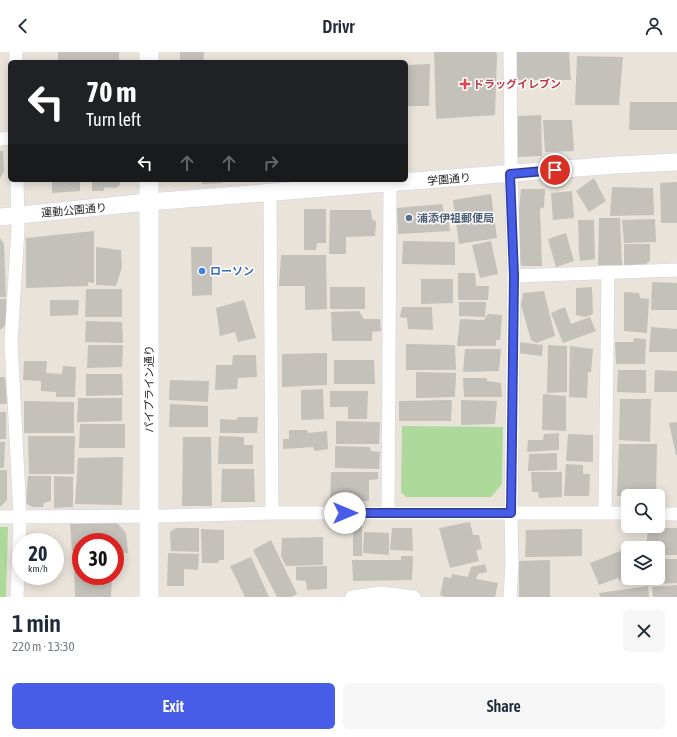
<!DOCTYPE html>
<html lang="en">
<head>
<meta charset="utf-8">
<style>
  body { margin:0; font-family:"Asap Condensed","Noto Sans JP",sans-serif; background:#f6f6f7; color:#1f2937; height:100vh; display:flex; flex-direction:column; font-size:15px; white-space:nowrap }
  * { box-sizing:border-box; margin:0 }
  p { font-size:13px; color:#747a83 }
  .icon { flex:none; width:22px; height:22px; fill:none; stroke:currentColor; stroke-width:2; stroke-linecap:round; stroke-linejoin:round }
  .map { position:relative; height:545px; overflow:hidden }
  .details { display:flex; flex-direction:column; background:#fff; flex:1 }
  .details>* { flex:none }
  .top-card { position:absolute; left:8px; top:8px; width:400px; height:122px; border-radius:6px; box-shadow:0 2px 10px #0003; background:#202124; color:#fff; overflow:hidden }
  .controls { position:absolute; left:621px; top:437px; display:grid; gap:8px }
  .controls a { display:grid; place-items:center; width:44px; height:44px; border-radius:6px; background:#fff; box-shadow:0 2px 10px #0003; font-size:20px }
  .speed { position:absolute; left:12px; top:481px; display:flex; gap:8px; font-size:20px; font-weight:700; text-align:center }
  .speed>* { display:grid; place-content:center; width:52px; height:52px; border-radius:50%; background:#fff; box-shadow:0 2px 10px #0003; line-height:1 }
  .speed small { font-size:10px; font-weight:400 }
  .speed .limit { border:6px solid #d22; background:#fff; color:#111 }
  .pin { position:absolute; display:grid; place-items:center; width:34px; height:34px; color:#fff; margin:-17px; border:2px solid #fff; border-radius:50%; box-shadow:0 1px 4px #0007 }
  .me { position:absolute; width:44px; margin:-22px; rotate:90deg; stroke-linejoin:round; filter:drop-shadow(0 0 3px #0008) }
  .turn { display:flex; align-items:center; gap:14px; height:84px; padding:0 12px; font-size:18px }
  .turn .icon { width:52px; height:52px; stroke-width:2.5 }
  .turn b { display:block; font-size:28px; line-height:34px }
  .lanes { display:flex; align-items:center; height:38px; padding:0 12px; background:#0003; justify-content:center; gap:20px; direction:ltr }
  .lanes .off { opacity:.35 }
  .round { display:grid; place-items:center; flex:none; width:42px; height:42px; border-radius:6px; background:#f6f6f7 }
  .headline { display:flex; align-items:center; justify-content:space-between; height:68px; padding:0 12px }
  h1 { font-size:24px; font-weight:600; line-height:30px }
  .primary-button { display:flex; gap:8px; margin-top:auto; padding:8px 12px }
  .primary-button a { flex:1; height:46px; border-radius:6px; background:#485de7; color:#fff; font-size:16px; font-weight:600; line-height:46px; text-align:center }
  .primary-button a+a { background:#f6f6f7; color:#1f2937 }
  header { display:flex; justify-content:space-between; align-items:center; height:52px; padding:0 12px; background:#fff; font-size:18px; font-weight:600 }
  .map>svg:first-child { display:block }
  .green { fill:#adda9b }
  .building { fill:#c4c0ba }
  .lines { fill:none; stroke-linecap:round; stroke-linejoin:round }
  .minor-casing { stroke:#d0d2df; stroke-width:14 }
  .tertiary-casing { stroke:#d0d2df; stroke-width:18 }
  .secondary-casing { stroke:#d0d2df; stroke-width:20 }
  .minor { stroke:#fff; stroke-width:13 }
  .tertiary { stroke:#fff; stroke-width:17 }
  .secondary { stroke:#fff; stroke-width:19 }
  .route-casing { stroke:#2f3c96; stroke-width:10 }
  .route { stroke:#485de7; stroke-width:7 }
  .health-dot { fill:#e0444e; stroke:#fff; stroke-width:1.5 }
  .service-dot { fill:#5c6f8a; stroke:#fff; stroke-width:1.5 }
  .shop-dot { fill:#3f7fe0; stroke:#fff; stroke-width:1.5 }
  .labels { text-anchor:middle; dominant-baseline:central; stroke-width:3; stroke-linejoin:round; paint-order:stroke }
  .health-label { font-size:11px; font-weight:bold; fill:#be3a42; stroke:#fff; text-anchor:start }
  .street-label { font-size:11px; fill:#272727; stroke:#fff }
  .service-label { font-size:11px; font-weight:bold; fill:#4e5e75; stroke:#fff; text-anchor:start }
  .shop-label { font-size:11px; font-weight:bold; fill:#366cbe; stroke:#fff; text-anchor:start }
</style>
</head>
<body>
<header><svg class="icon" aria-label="back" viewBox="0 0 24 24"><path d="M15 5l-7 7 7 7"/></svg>Drivr<svg class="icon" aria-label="person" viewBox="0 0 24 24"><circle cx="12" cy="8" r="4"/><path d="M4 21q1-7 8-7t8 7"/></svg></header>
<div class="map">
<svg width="677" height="545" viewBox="0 0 677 545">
  <rect width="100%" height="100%" fill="#e9e3da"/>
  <path class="green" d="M402,374L503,375L502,432L491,445H406L401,440Z
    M0,475H8L6,545H0Z"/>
  <path class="building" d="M58,0H119V10H58Z
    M180,0H204L203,10H180Z
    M434,0H495L497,2L495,63L436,67Z
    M517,0H569L571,28H517Z
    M577,4L623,5L619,53H575Z
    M286,8V10H273V9Z
    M430,12L429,54H406V13Z
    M630,50H677V78H629Z
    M541,63L542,104L517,105L518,64Z
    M543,68H572L574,99L545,100Z
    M0,99H3L4,119L0,127Z
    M594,126L606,149L589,160L576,139Z
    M52,128H80V139L52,141Z
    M92,128H120V133L116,136L105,135L103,139H92Z
    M202,128H222V131L202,132Z
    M677,130V171H661L660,131Z
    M612,135L653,136L654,163L610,164Z
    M521,137H545L544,155L540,157L542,214H522L518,210L516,157H519Z
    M572,139L574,166L553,168L551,141Z
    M491,142L497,186L459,192L453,148Z
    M442,152L445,165H448L450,179L398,182L397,156Z
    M304,157H326V191H317L316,198H304Z
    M330,158H371L372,167L376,170L375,184L346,185V202H329Z
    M599,166H620L622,213H598Z
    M655,167L656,190L624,191L622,168Z
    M578,168H594L595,207L580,209L579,201Z
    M94,179V231L88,230V234L26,236V186Z
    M566,181L574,209L556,215L548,187Z
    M0,186L4,192L6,245H0Z
    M403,189L455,190V213L402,212Z
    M491,189L498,222L480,226L472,193Z
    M624,192H650V209L647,211V213H624Z
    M96,195L121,198L122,215L116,234L96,233Z
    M191,195H212V243L192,244Z
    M281,203H326L327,257L305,258V234H279Z
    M458,221H475L476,234H489L488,248H458Z
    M421,227H453V251L421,252Z
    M652,230L677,231V258H651Z
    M330,235H365V257H330Z
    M592,235L593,262L585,265L576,263V236Z
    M86,237H122V265H85Z
    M544,239L555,284L536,291L531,288L521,253L523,241Z
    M624,240L639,241L640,246L649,247L647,281L624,279Z
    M0,247H6L7,272L0,278Z
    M50,248H79L78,263L50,264Z
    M244,248L256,286L238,290L235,280L220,284L216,256Z
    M459,250H486L485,265L459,264Z
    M402,255H432L433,278L408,277L407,266L400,265Z
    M565,255L571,272L590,265L596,279L563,291L551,261Z
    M359,259L364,267H380L381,279L372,280V289H332L331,260Z
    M488,262L502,263L500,288H496V294H457L460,267L484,268Z
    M86,269L122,270L123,291L85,290Z
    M651,275L677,277V300H649Z
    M634,286L646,287L645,312H616L615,290H633Z
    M518,290L543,293L542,304L517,301Z
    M406,292L455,293L456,318H406Z
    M88,293H123L122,315L87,316Z
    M548,293L567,294V340L547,341Z
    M570,294L593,297L591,320H588L587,346L569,345Z
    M465,297H501L499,319L463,320Z
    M327,301V333L282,335V302Z
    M233,303H256L257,325L238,326L237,337L215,338L216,313H232Z
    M334,308H374L375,332H334Z
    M24,309H47L46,321L62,322L63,314L76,315L75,345H56V340L41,339V329L23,328Z
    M618,318H646V341L617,340Z
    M655,318L677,319V340H654Z
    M416,320L456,321L455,345L416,346Z
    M86,322H122L123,343L86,344Z
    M0,325H5L7,352H0Z
    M463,326H487V329L501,331L502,345H464Z
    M170,328L209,329L208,350L169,348Z
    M323,337L324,367L301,368V338Z
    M330,339H368L367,367H348V355H330Z
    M543,342L566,344V379L542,378Z
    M78,346H122V369L77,370Z
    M620,347H651L650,390L619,388Z
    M452,348L451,369H399V349Z
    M461,348L497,349L495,372L461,373Z
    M24,349L74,350V381H24Z
    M170,352L208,354V375H169Z
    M0,360H6V387H0Z
    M238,365H258L257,381H220V367L236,368Z
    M336,369L380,370L379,392H336Z
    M677,370V403H676L669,371Z
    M80,372H125V396H79Z
    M289,378H307L308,381L327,379L328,397L315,399L313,395L283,397V387H289Z
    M559,381V398L527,400L528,388H543L544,382Z
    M568,382L593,383V410L566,409Z
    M28,384H75L74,422H29Z
    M219,384L244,385V393H253V412H218Z
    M183,385H211L212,454H182Z
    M0,390H5L4,416H0Z
    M619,392H657L656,444H617Z
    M335,394L370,395L371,399L380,400L379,417L335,416Z
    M557,401V418L528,419L529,402Z
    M123,405L122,453L75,452L78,406Z
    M566,412L583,413V422H590L589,444H564Z
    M222,417H254L255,450H221Z
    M0,418H7V448L0,455Z
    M331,420H378V427L369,428V449L330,450Z
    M531,420H562V445L539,446L538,440H532Z
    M28,424H51V449L44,451L43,455H32L26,451Z
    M54,424L73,425V455L54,456Z
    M470,470L473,483H479L482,497L476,498L479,509L450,516L439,476Z
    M117,471L126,481L128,501L115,500V490H81V499H72L70,472Z
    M353,473H362V504H353Z
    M176,476H199V500L171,499L170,480Z
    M392,476H412L413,499L390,498Z
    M648,476H677V503H658V496H646Z
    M201,477L224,478V508H219L218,511H202Z
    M582,477V504L525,505L526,478Z
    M364,480L389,481V503L363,501Z
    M323,485V513L286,514L281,504L282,486Z
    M271,488L297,542L291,545H277L253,498Z
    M638,492L639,496H628V527L621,530L618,526L599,533L590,511Z
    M168,501L199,502L198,518L184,517V534H167Z
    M74,503H81V524H112L111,545H75Z
    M401,504H413L412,528L353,529L352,508H401Z
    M251,505L269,545H245L230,514Z
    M658,507H677V531L658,532Z
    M550,508V545H519V509Z
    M485,512L487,520L478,522L476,527L498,531L495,545H444L440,543L444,525L451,526L452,522L468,525L471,515Z
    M327,514V537L307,538L306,529L296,528V515Z
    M677,533V545H653L652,535Z
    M648,534L649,545H600L599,541Z"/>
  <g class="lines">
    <g class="minor-casing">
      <path id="minor" d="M16,0V10
        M0,87L10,86
        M270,141L272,461
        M514,224L677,218
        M388,461L390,131
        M605,461L608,220
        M658,462H677
        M0,465L165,464L272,461H628
        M17,545L20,464L11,290L18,177L17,128
        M352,545L381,541L414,545
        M510,545L512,513L511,461L514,224L511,122L510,0"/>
    </g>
    <g class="tertiary-casing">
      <path id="tertiary" d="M0,165L148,150L615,113L677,110"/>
    </g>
    <g class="secondary-casing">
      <path id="secondary" d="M149,10V0
        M149,128V545"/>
    </g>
    <use href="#minor" class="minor"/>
    <use href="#tertiary" class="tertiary"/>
    <use href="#secondary" class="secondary"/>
  </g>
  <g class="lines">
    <g class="route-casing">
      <path id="route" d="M345,461H511L514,224L510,122L555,118"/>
    </g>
    <use href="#route" class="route"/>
  </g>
  <path class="health-dot" d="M463 26h4v4h4v4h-4v4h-4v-4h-4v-4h4z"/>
  <circle class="service-dot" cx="409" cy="166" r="4"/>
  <circle class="shop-dot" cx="202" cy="219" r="4"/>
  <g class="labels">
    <g class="health-label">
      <text x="473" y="32">ドラッグイレブン</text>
    </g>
    <g class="street-label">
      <text transform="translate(449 127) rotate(-5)">学園通り</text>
      <text transform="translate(74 158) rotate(-5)">運動公園通り</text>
      <text transform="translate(149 337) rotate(-90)">パイプライン通り</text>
    </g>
    <g class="service-label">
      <text x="417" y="166">浦添伊祖郵便局</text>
    </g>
    <g class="shop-label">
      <text x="210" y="219">ローソン</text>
    </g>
  </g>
</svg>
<div class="controls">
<a><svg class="icon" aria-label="search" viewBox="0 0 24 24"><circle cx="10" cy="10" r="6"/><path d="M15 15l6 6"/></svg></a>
<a><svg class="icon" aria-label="layers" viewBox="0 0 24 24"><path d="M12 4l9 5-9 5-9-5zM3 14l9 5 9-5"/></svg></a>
</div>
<div class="speed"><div>20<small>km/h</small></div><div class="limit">30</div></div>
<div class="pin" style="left:555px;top:118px;background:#d93025"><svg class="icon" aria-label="arrive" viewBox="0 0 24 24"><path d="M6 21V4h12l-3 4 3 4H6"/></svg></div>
<svg class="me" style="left:345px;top:461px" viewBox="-20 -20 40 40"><circle r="19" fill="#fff"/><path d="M0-13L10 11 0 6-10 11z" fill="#485de7"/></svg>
<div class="top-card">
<div class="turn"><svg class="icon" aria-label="left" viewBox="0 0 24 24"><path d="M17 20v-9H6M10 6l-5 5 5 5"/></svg><div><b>70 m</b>Turn left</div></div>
<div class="lanes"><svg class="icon" aria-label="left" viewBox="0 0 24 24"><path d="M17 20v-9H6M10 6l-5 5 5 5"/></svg><svg class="icon off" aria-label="ahead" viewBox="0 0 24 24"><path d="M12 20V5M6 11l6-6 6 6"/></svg><svg class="icon off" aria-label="ahead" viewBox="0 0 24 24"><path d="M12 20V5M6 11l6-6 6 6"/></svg><svg class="icon off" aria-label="right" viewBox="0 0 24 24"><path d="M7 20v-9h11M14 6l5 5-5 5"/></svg></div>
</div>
</div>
<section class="details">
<div class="headline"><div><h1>1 min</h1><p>220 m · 13:30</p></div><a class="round"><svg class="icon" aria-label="close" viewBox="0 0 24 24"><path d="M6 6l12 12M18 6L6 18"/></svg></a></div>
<div class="primary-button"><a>Exit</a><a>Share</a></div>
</section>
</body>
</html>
